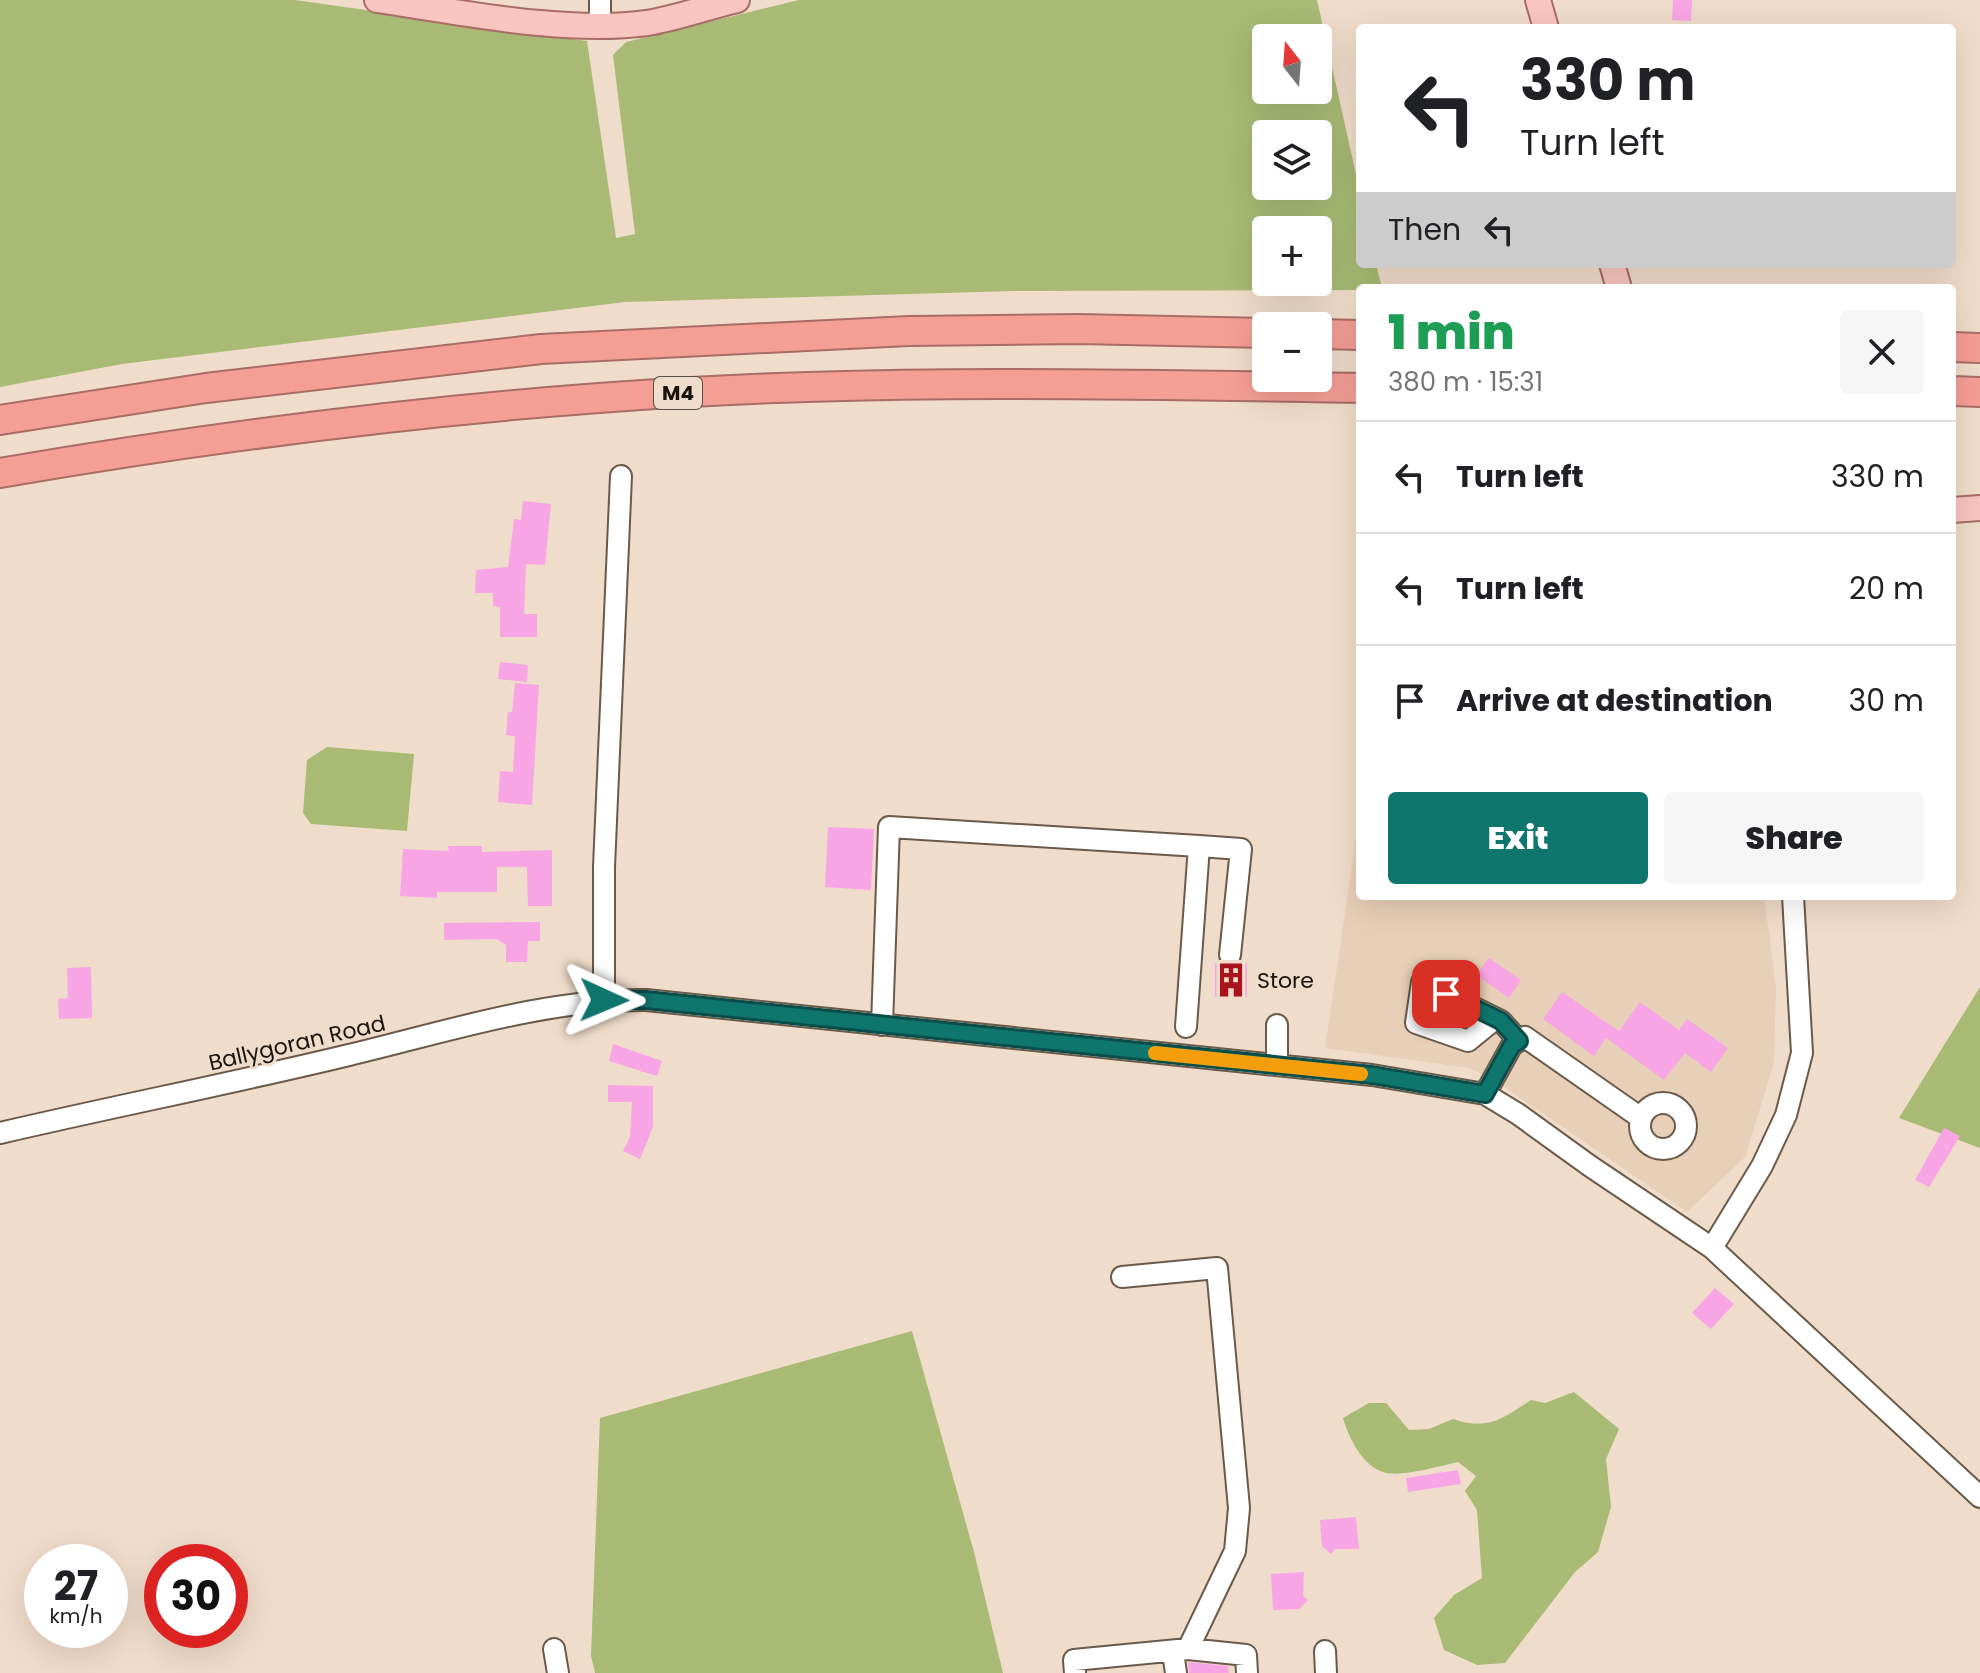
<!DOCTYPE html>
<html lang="en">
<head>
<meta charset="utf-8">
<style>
  body { margin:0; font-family:Poppins,sans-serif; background:#f6f6f6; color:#202124; height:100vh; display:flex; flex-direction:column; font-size:30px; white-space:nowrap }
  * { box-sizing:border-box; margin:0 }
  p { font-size:26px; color:#757577 }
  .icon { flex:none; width:44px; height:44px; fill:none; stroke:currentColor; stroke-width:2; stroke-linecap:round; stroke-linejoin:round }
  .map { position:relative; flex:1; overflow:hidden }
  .details { position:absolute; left:1356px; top:284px; width:600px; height:616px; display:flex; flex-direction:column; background:#fff; border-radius:8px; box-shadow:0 8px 32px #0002 }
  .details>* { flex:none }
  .banner { position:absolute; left:1356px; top:24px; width:600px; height:244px; border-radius:8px; box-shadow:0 8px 32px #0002; background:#fff; color:#202124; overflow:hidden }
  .needle { width:52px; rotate:343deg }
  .fabs { position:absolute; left:1252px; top:24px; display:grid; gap:16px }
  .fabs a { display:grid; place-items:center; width:80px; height:80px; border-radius:8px; background:#fff; box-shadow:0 8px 32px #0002; font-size:40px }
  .speed { position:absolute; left:24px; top:1544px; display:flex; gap:16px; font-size:40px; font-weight:700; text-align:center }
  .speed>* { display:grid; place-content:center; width:104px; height:104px; border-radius:50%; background:#fff; box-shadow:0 8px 32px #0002; line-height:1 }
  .speed small { font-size:20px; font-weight:400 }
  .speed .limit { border:12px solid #d22; background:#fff; color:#111 }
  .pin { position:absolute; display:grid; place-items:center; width:68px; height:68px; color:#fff; margin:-34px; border-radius:16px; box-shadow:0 4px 12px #0006 }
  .me { position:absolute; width:88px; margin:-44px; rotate:91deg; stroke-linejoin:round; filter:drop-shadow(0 0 6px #0008) }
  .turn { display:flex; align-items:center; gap:28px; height:168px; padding:0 32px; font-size:36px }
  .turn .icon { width:104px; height:104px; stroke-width:2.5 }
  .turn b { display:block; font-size:56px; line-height:68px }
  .then { display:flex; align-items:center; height:76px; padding:0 32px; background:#0003; gap:16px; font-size:30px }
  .round { display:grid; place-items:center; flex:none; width:84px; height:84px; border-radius:8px; background:#f6f6f6 }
  .summary { display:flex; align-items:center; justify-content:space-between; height:136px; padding:0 32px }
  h1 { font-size:48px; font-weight:800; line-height:60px; color:#1e9e55 }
  .action { display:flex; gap:16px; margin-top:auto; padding:16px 32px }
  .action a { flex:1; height:92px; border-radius:8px; background:#0f766e; color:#fff; font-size:32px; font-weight:800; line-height:92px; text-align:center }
  .action a+a { background:#f6f6f6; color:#202124 }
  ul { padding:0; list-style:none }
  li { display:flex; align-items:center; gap:24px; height:112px; padding:0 32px; border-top:2px solid #e0e0e0 }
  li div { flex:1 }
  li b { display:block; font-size:30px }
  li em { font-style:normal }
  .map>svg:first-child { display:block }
  .built { fill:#e8cfb7 }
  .green { fill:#a8ba74; fill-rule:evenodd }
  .building { fill:#f8a5e5 }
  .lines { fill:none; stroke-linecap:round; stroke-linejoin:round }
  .minor-casing { stroke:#6a5a49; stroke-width:24 }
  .major-casing { stroke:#a86d66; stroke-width:28 }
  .highway-casing { stroke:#a86d66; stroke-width:32 }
  .minor { stroke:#fff; stroke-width:20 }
  .major { stroke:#f9c5c0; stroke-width:24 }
  .highway { stroke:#f59e96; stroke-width:28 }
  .route-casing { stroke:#0a4d48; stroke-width:20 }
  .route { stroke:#0f766e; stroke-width:14 }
  .slow { stroke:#f59e0b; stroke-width:14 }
  .labels { text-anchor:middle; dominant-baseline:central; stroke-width:6; stroke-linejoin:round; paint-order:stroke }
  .shield { fill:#f0dcca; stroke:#5a4f46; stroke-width:2 }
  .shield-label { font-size:20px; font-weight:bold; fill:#1a130d }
  .poi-label { font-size:22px; fill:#1a130d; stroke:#f0dcca; text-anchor:start }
  .street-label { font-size:22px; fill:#1a130d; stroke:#f0dcca }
</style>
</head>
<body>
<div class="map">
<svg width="1980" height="1673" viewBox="0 0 1980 1673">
  <rect width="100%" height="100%" fill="#f0dcca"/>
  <path class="built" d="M1360,812V896H1764L1776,987L1774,1063L1745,1157L1687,1212L1494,1080L1469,1068L1325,1048Z"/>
  <path class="green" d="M0,0H295L587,41L616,238L635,234L613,55L626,42L799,0H1317L1360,192V264H1376L1382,288H1360V290L1014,291L625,302L122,364L0,387ZM1266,38H1318V90H1266ZM1266,134H1318V186H1266ZM1266,230H1318V282H1266Z
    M327,747L414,754L407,831L311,824L303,813L307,760Z
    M1980,987V1148L1899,1118Z
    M912,1331L974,1552L1003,1673H595L591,1656L600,1418Z
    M1574,1392L1619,1429L1606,1459L1611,1507L1598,1552L1575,1572L1505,1663L1477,1665L1444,1650L1434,1618L1454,1595L1482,1578L1477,1510L1465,1491L1476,1476L1458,1462C1439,1466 1400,1478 1383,1472C1363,1466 1348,1437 1343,1418L1369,1403H1386L1409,1430L1429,1429L1453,1419C1488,1431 1502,1419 1531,1400L1545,1403Z"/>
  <path class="building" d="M1673,0H1692L1691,21L1672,20Z
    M523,501L551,504L545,565L526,564L524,614H537V637H500V607L493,606V593H475L476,570L508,567L514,519L521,520Z
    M500,662L528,665L527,682L498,679Z
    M515,683L539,685L532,805L498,802L500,771L513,772L515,736L506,735L508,712H512Z
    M828,827L874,829L871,890L825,887Z
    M448,846H482V852L552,850V906H528L527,867H497V892H437V898L400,896L403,849L449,851Z
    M540,922V941H528L527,962H506V945L496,939L444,940V923Z
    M1489,958L1521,980L1509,998L1476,975Z
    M1215,963L1229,968L1247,963V997H1215Z
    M91,967L92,1018L59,1019L58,999L68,998L67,968Z
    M1562,992L1619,1031L1640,1002L1679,1030L1687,1019L1728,1048L1711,1072L1685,1053L1664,1080L1606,1038L1594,1056L1543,1019Z
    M613,1044L662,1061L657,1076L609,1061Z
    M608,1085L653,1086V1127L640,1159L623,1151L630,1137L632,1102H608Z
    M1944,1128L1960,1136L1929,1187L1915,1180Z
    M1715,1288L1734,1304L1711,1329L1692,1313Z
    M1458,1470L1461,1484L1408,1492L1406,1478Z
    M1356,1517L1359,1549H1335L1331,1554L1322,1546L1320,1520Z
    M1304,1572L1303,1596L1308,1600L1299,1609L1273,1610L1271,1574Z
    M1188,1662L1228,1666L1229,1673H1189Z"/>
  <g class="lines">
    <g class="minor-casing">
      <path id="minor" d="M600,26V0
        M1199,846L1241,849L1230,955
        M604,1000V867L621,476
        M1495,1019L1468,1041L1416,1023L1422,982L1501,1021L1519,1041
        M882,1025L889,827L1199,846L1186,1027
        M1277,1065V1025
        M1485,1094L1512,1045L1525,1037L1641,1118
        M1640 1126a23 23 0 1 1 46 0a23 23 0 1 1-46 0Z
        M0,1133C116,1106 233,1083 349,1055C446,1032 545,999 646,1000L1372,1075L1485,1094L1518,1114L1590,1166L1712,1248L1980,1497
        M1712,1248L1762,1166L1786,1115L1802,1053L1793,896
        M1122,1277L1217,1268L1239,1508L1235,1551L1188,1649L1246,1655L1247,1673
        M554,1649L558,1673
        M1325,1651L1326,1673
        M1173,1652L1176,1673
        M1075,1673L1074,1660L1188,1649"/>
    </g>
    <g class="major-casing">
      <path id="major" d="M377,0C459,12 565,34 647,23C677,18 707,7 737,0
        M1538,0L1546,28
        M1612,264L1619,288
        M1952,510L1980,508"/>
    </g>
    <g class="highway-casing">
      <path id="highway" d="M1318,334L1360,335
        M1952,347L1980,348
        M1952,391L1980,392
        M0,420L206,388L541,349L909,331L1078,329L1266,333
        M0,473C199,439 398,413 599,398C852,378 1106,384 1360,388"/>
    </g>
    <use href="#minor" class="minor"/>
    <use href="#major" class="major"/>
    <use href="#highway" class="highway"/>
  </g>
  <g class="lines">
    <g class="route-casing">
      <path id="route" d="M604,1000H646L1372,1075L1485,1094L1512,1045L1519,1041L1501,1021L1446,994"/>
    </g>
    <use href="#route" class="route"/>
    <path class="slow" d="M1155,1053L1361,1074"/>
  </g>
  <defs>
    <g id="building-bare" transform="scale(2.76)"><path d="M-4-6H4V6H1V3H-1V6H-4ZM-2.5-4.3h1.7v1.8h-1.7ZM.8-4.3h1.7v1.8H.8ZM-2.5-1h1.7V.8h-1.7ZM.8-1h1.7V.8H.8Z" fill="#a8131e" stroke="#f0dcca" stroke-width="2.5" paint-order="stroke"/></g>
  </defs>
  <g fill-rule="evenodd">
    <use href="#building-bare" x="1231" y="980"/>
  </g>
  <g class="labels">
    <rect class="shield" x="654" y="377" width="48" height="32" rx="6"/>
    <g class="shield-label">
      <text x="678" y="393">M4</text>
    </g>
    <g class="poi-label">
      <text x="1257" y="980">Store</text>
    </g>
    <g class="street-label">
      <text transform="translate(297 1043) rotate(-13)">Ballygoran Road</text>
    </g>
  </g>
</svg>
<div class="fabs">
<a><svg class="needle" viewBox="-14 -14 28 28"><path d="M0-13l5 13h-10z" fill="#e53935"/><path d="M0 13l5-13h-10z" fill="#757577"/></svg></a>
<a><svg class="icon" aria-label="layers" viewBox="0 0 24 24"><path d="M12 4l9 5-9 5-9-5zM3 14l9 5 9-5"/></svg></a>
<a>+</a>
<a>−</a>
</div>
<div class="speed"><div>27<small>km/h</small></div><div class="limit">30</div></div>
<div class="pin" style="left:1446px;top:994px;background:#d93025"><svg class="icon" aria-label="arrive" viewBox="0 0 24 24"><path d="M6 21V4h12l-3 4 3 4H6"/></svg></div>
<svg class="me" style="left:604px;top:1000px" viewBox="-20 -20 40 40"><path d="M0-17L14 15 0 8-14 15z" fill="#0f766e" stroke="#fff" stroke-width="4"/></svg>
<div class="banner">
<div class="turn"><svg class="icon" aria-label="left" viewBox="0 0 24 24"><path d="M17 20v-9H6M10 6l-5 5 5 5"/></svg><div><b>330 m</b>Turn left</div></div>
<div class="then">Then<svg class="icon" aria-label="left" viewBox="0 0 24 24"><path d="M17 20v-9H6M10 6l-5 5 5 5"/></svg></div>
</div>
<section class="details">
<div class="summary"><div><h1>1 min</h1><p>380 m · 15:31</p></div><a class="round"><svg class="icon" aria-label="close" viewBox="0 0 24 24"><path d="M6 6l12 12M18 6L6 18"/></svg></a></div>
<ul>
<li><svg class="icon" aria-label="left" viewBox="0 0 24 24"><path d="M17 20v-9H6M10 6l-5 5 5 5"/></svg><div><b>Turn left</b></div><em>330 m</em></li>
<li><svg class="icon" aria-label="left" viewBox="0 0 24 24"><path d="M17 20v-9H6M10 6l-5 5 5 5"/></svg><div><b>Turn left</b></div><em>20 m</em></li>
<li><svg class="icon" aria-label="arrive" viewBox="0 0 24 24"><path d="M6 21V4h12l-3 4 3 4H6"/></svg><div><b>Arrive at destination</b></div><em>30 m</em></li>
</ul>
<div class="action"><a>Exit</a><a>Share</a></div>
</section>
</div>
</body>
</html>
